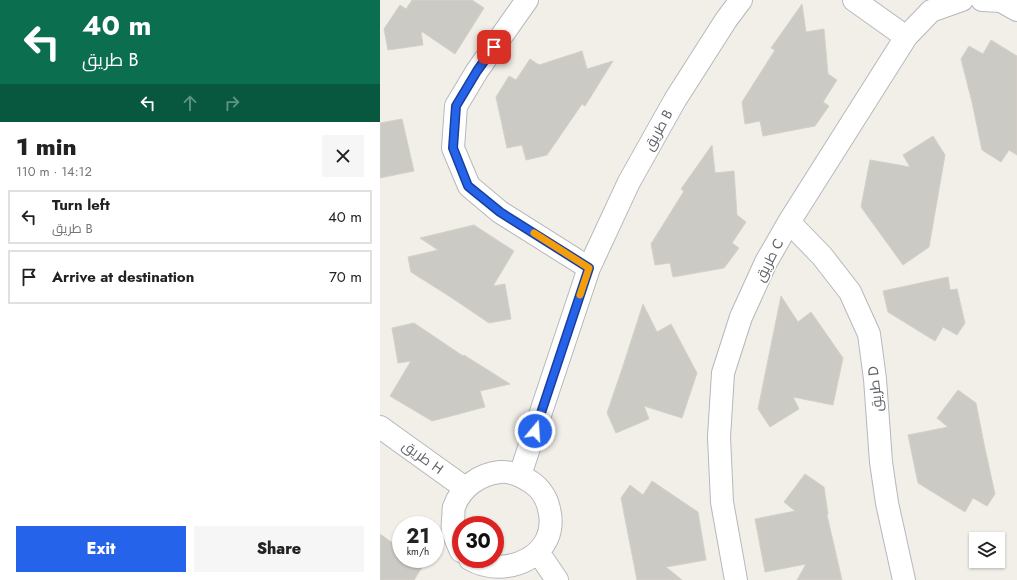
<!DOCTYPE html>
<html lang="en">
<head>
<meta charset="utf-8">
<style>
  body { margin:0; font-family:Jost,Cairo,sans-serif; background:#f6f6f6; color:#222; height:100vh; display:flex; flex-direction:column; font-size:15px; white-space:nowrap }
  * { box-sizing:border-box; margin:0 }
  p { font-size:13px; color:#767676 }
  .icon { flex:none; width:22px; height:22px; fill:none; stroke:currentColor; stroke-width:2; stroke-linecap:round; stroke-linejoin:round }
  .map { position:relative; flex:1; overflow:hidden }
  .drawer { display:flex; flex-direction:column; background:#fff; width:380px }
  .drawer>* { flex:none }
  .top-card { background:#0b6e4f; color:#fff; overflow:hidden }
  .controls { position:absolute; left:589px; top:532px; display:grid; gap:8px }
  .controls a { display:grid; place-items:center; width:36px; height:36px; border-radius:0px; background:#fff; box-shadow:0 1px 3px #0004; font-size:20px }
  .speed { position:absolute; left:12px; top:516px; display:flex; gap:8px; font-size:20px; font-weight:700; text-align:center }
  .speed>* { display:grid; place-content:center; width:52px; height:52px; border-radius:50%; background:#fff; box-shadow:0 1px 3px #0004; line-height:1 }
  .speed small { font-size:10px; font-weight:400 }
  .speed .limit { border:6px solid #d22; background:#fff; color:#111 }
  .pin { position:absolute; display:grid; place-items:center; width:34px; height:34px; color:#fff; margin:-17px; border-radius:8px; box-shadow:0 2px 6px #0006 }
  .me { position:absolute; width:44px; margin:-22px; rotate:18deg; stroke-linejoin:round; filter:drop-shadow(0 0 3px #0008) }
  .turn { display:flex; align-items:center; gap:14px; height:84px; padding:0 16px; font-size:18px }
  .turn .icon { width:52px; height:52px; stroke-width:2.5 }
  .turn b { display:block; font-size:28px; line-height:34px }
  .lanes { display:flex; align-items:center; height:38px; padding:0 16px; background:#0003; justify-content:center; gap:20px; direction:ltr }
  .lanes .off { opacity:.35 }
  .round { display:grid; place-items:center; flex:none; width:42px; height:42px; border-radius:0px; background:#f6f6f6 }
  .overview { display:flex; align-items:center; justify-content:space-between; height:68px; padding:0 16px }
  h1 { font-size:24px; font-weight:800; line-height:30px }
  .button { display:flex; gap:8px; margin-top:auto; padding:8px 16px }
  .button a { flex:1; height:46px; border-radius:0px; background:#2563eb; color:#fff; font-size:16px; font-weight:800; line-height:46px; text-align:center }
  .button a+a { background:#f6f6f6; color:#222 }
  ul { padding:0; list-style:none }
  li { display:flex; align-items:center; gap:12px; height:54px; margin:0 8px 6px; padding:0 8px; border:2px solid #e0e0e0; border-radius:0px }
  li div { flex:1 }
  li b { display:block; font-size:15px }
  li em { font-style:normal }
  main { display:flex; flex:1; min-height:0 }
  .map>svg:first-child { display:block }
  .building { fill:#cccac5; stroke:#d6d1c6 }
  .lines { fill:none; stroke-linecap:round; stroke-linejoin:round }
  .minor-casing { stroke:#b5b8bc; stroke-width:24 }
  .minor { stroke:#fff; stroke-width:22 }
  .route-casing { stroke:#184099; stroke-width:10 }
  .route { stroke:#2563eb; stroke-width:7 }
  .slow { stroke:#f59e0b; stroke-width:7 }
  .labels { text-anchor:middle; dominant-baseline:central; stroke-width:3.5; stroke-linejoin:round; paint-order:stroke }
  .street-label { font-size:14px; fill:#5f6368; stroke:#fff }
</style>
</head>
<body>
<main>
<section class="drawer">
<div class="top-card">
<div class="turn"><svg class="icon" aria-label="left" viewBox="0 0 24 24"><path d="M17 20v-9H6M10 6l-5 5 5 5"/></svg><div><b>40 m</b>طريق B</div></div>
<div class="lanes"><svg class="icon" aria-label="left" viewBox="0 0 24 24"><path d="M17 20v-9H6M10 6l-5 5 5 5"/></svg><svg class="icon off" aria-label="ahead" viewBox="0 0 24 24"><path d="M12 20V5M6 11l6-6 6 6"/></svg><svg class="icon off" aria-label="right" viewBox="0 0 24 24"><path d="M7 20v-9h11M14 6l5 5-5 5"/></svg></div>
</div>
<div class="overview"><div><h1>1 min</h1><p>110 m · 14:12</p></div><a class="round"><svg class="icon" aria-label="close" viewBox="0 0 24 24"><path d="M6 6l12 12M18 6L6 18"/></svg></a></div>
<ul>
<li><svg class="icon" aria-label="left" viewBox="0 0 24 24"><path d="M17 20v-9H6M10 6l-5 5 5 5"/></svg><div><b>Turn left</b><p>طريق B</p></div><em>40 m</em></li>
<li><svg class="icon" aria-label="arrive" viewBox="0 0 24 24"><path d="M6 21V4h12l-3 4 3 4H6"/></svg><div><b>Arrive at destination</b></div><em>70 m</em></li>
</ul>
<div class="button"><a>Exit</a><a>Share</a></div>
</section>
<div class="map">
<svg width="637" height="580" viewBox="0 0 637 580">
  <rect width="100%" height="100%" fill="#f1efe8"/>
  <path class="building" d="M32,0H92L104,8L75,54L41,31L43,45L8,50L4,29L20,5L26,9Z
    M422,4L426,32L444,29L448,74L457,80L443,102L449,106L435,126L383,136L380,121L365,124L362,102L395,50L391,48Z
    M611,40L637,56V155L629,150L621,162L602,150L592,102L581,59L589,46L603,54Z
    M202,51L207,69L233,61L205,106L202,104L167,155L146,160L142,145L127,148L116,97L129,76L136,80L150,59L159,65Z
    M22,119L34,171L0,178V123Z
    M553,136L565,155L549,247L523,265L481,207L490,160L530,167L523,155Z
    M332,145L335,173L354,171L357,215L366,222L352,243L359,248L344,268L293,277L290,263L275,265L271,244L304,191L301,189Z
    M94,225L134,251L113,286L125,284L131,319L109,323L72,298L31,272L28,257L58,250L40,238Z
    M568,277L570,290L577,289L585,323L577,335L563,327L555,341L508,312L503,291Z
    M401,296L418,322L431,312L463,358L453,405L413,397L419,409L390,427L378,409Z
    M263,304L277,332L291,324L317,373L302,418L264,406L269,419L236,433L227,413L243,366Z
    M34,323L83,356L84,355L130,384L100,391L105,407L52,421L10,396L31,361L18,363L12,328Z
    M578,390L596,403L604,444L615,494L607,506L593,498L585,512L538,483L528,435L568,427L557,418Z
    M425,474L444,487L448,514L447,515L462,580H417L426,564L385,572L375,519L415,511L404,502Z
    M272,481L318,512L326,560L286,567L302,580H257L241,498L250,485L263,495Z
    M0,534L21,549V559H34L43,566L34,580H0Z"/>
  <g class="lines">
    <g class="minor-casing">
      <path id="minor" d="M147,0L97,71L76,106L73,148L89,186L120,212L209,268
        M474,0L526,37
        M602,0L621,1L637,10
        M409,222L442,256L470,292L489,334L495,379L501,462L507,503L524,580
        M0,427L85,488
        M140,475L209,268L249,182L295,100L346,20L361,0
        M81,551C78,545 75,537 73,531C72,527 73,523 73,519C74,515 73,510 74,507C81,487 100,474 120,472C131,471 142,476 151,482C160,488 167,498 169,509C181,556 125,580 90,559
        M160,555L177,580
        M356,580L342,502L339,437L343,373L361,317L386,262L409,222L526,37L551,11L582,0"/>
    </g>
    <use href="#minor" class="minor"/>
  </g>
  <g class="lines">
    <g class="route-casing">
      <path id="route" d="M114,47L97,71L76,106L73,148L88,186L120,212L209,268L155,431"/>
    </g>
    <use href="#route" class="route"/>
    <path class="slow" d="M154,233L209,268L200,295"/>
  </g>
  <g class="labels">
    <g class="street-label">
      <text transform="translate(278 130) rotate(-61)">طريق B</text>
      <text transform="translate(389 260) rotate(-63)">طريق C</text>
      <text transform="translate(495 389) rotate(-96)">طريق D</text>
      <text transform="translate(43 457) rotate(36)">طريق H</text>
    </g>
  </g>
</svg>
<div class="controls">
<a><svg class="icon" aria-label="layers" viewBox="0 0 24 24"><path d="M12 4l9 5-9 5-9-5zM3 14l9 5 9-5"/></svg></a>
</div>
<div class="speed"><div>21<small>km/h</small></div><div class="limit">30</div></div>
<div class="pin" style="left:114px;top:47px;background:#d93025"><svg class="icon" aria-label="arrive" viewBox="0 0 24 24"><path d="M6 21V4h12l-3 4 3 4H6"/></svg></div>
<svg class="me" style="left:155px;top:431px" viewBox="-20 -20 40 40"><circle r="17" fill="#2563eb" stroke="#fff" stroke-width="3"/><path d="M0-11L8 9 0 5-8 9z" fill="#fff"/></svg>
</div>
</main>
</body>
</html>
